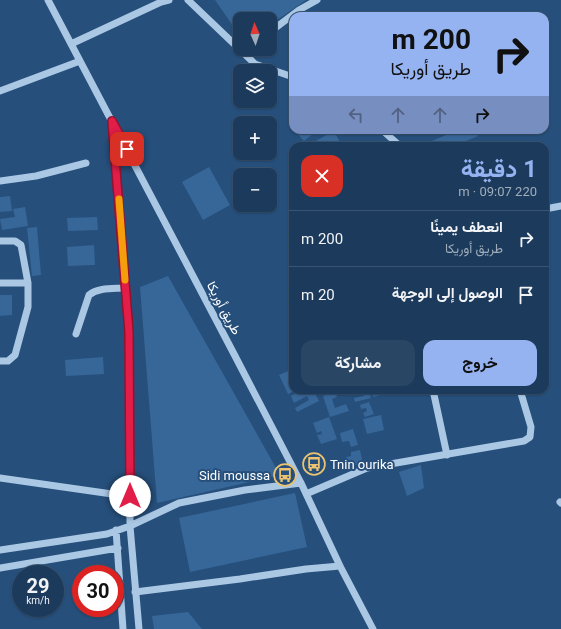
<!DOCTYPE html>
<html lang="ar">
<head>
<meta charset="utf-8">
<style>
  body { margin:0; font-family:Roboto,Vazirmatn,sans-serif; background:#294665; color:#f1f3f6; direction:rtl; height:100vh; display:flex; flex-direction:column; font-size:15px; white-space:nowrap }
  * { box-sizing:border-box; margin:0 }
  p { font-size:13px; color:#a0adbb }
  .icon { flex:none; width:22px; height:22px; fill:none; stroke:currentColor; stroke-width:2; stroke-linecap:round; stroke-linejoin:round }
  .map { position:relative; flex:1; overflow:hidden; direction:ltr }
  .side { position:absolute; left:289px; top:142px; width:260px; height:252px; display:flex; flex-direction:column; background:#1c3b5c; border-radius:12px; box-shadow:0 1px 3px #0004,0 0 0 1px #3a5572; direction:rtl }
  .side>* { flex:none }
  .top-card { position:absolute; left:289px; top:12px; width:260px; height:122px; border-radius:12px; box-shadow:0 1px 3px #0004,0 0 0 1px #3a5572; direction:rtl; background:#95b2f1; color:#111; overflow:hidden }
  .needle { width:26px; rotate:357deg }
  .buttons { position:absolute; left:233px; top:12px; display:grid; gap:8px }
  .buttons a { display:grid; place-items:center; width:44px; height:44px; border-radius:8px; background:#1c3b5c; box-shadow:0 1px 3px #0004,0 0 0 1px #3a5572; font-size:20px }
  .speed { position:absolute; left:12px; top:565px; display:flex; gap:8px; font-size:20px; font-weight:700; text-align:center }
  .speed>* { display:grid; place-content:center; width:52px; height:52px; border-radius:50%; background:#1c3b5c; box-shadow:0 1px 3px #0004,0 0 0 1px #3a5572; line-height:1 }
  .speed small { font-size:10px; font-weight:400 }
  .speed .limit { border:6px solid #d22; background:#fff; color:#111 }
  .pin { position:absolute; display:grid; place-items:center; width:34px; height:34px; color:#fff; margin:-17px; border-radius:8px; box-shadow:0 2px 6px #0006 }
  .me { position:absolute; width:44px; margin:-22px; rotate:0deg; stroke-linejoin:round; filter:drop-shadow(0 0 3px #0008) }
  .turn { display:flex; align-items:center; gap:14px; height:84px; padding:0 12px; font-size:18px }
  .turn .icon { width:52px; height:52px; stroke-width:2.5 }
  .turn b { display:block; font-size:28px; line-height:34px }
  .lanes { display:flex; align-items:center; height:38px; padding:0 12px; background:#0003; justify-content:center; gap:20px; direction:ltr }
  .lanes .off { opacity:.35 }
  .round { display:grid; place-items:center; flex:none; width:42px; height:42px; border-radius:12px; background:#294665 }
  .headline { display:flex; align-items:center; justify-content:space-between; height:68px; padding:0 12px }
  h1 { font-size:24px; font-weight:700; line-height:30px; color:#95b2f1 }
  .action { display:flex; gap:8px; margin-top:auto; padding:8px 12px }
  .action a { flex:1; height:46px; border-radius:12px; background:#95b2f1; color:#111; font-size:16px; font-weight:700; line-height:46px; text-align:center }
  .action a+a { background:#294665; color:#f1f3f6 }
  ul { padding:0; list-style:none }
  li { display:flex; align-items:center; gap:12px; height:56px; padding:0 12px; border-top:1px solid #3a5572 }
  li div { flex:1 }
  li b { display:block; font-size:15px }
  li em { font-style:normal }
  .map>svg:first-child { display:block }
  .building { fill:#376698 }
  .lines { fill:none; stroke-linecap:round; stroke-linejoin:round }
  .minor { stroke:#aac7e4; stroke-width:7 }
  .route-casing { stroke:#92132f; stroke-width:10 }
  .route { stroke:#e11d48; stroke-width:7 }
  .slow { stroke:#f59e0b; stroke-width:7 }
  .labels { text-anchor:middle; dominant-baseline:central; stroke-width:4; stroke-linejoin:round; paint-order:stroke }
  .street-label { font-size:13px; fill:#fff; stroke:#264f7b }
  .poi-label { font-size:13px; fill:#fff; stroke:#264f7b; text-anchor:start }
</style>
</head>
<body>
<div class="map">
<svg width="561" height="629" viewBox="0 0 561 629">
  <rect width="100%" height="100%" fill="#264f7b"/>
  <path class="building" d="M215,0H306L270,25V19H240V36Z
    M294,130H318L304,141Z
    M446,130H451L453,134L464,130H476L478,136L454,146H426L425,144L446,135L444,131Z
    M334,131L342,146H311L310,144Z
    M209,167L230,205L203,220L182,182Z
    M10,196L12,211L0,212V197Z
    M25,207L28,226L2,230L0,219L15,217L13,209Z
    M97,217L98,230L68,231L67,218Z
    M37,227L41,275L32,276L27,228Z
    M94,245L95,265L68,266L67,247Z
    M168,276L280,475L157,503L140,287Z
    M0,295H12V315L0,316Z
    M103,357L104,374L66,376L65,360Z
    M293,369V390H297L288,394L279,375Z
    M302,390H313L319,401L297,412L295,408L309,400L307,396L294,403L291,396Z
    M352,390H369L371,398L355,402L354,398L364,396V393L354,395Z
    M371,390H387L388,393L373,397Z
    M335,392L337,397L332,399L335,408L346,404L349,411L330,417L323,396Z
    M369,402L374,414L365,417L363,413L367,411L366,408L361,409L360,405Z
    M381,415L384,430L367,434L363,419Z
    M329,417L337,439L321,444L317,435L322,434L321,431L317,433L313,423Z
    M353,429L358,445L351,447L349,441L342,442L340,433Z
    M360,450L363,464L348,467L346,457L351,456V452Z
    M421,465L424,488L407,496L399,472Z
    M295,493L307,547L190,572L179,518Z
    M188,612L202,629H154L152,616Z"/>
  <g class="lines">
    <path class="minor" d="M48,0L234,354L301,483L340,566L373,629
      M188,0L255,64L293,77
      M270,32L299,10L317,0
      M71,44L161,2L169,0
      M0,91L80,61
      M113,126L129,332L130,526L139,629
      M382,130L400,146
      M0,181L36,176L86,163
      M545,209L561,206
      M0,241H15L21,245L28,283V307L15,355L8,361H0
      M0,283H28
      M76,334L89,295C99,287 113,289 126,288
      M433,390L447,455
      M0,478L112,494
      M306,494L367,468L524,441L530,437L531,427L520,390
      M560,502L561,503
      M116,530L123,629
      M0,550L107,534L130,526L179,503L245,490L301,483
      M0,568L118,548
      M135,592L240,579L306,569L340,566"/>
  </g>
  <g class="lines">
    <g class="route-casing">
      <path id="route" d="M127,149L112,121L129,332L130,496"/>
    </g>
    <use href="#route" class="route"/>
    <path class="slow" d="M119,199L125,280"/>
  </g>
  <defs>
    <g id="bus-ring" transform="scale(1.15)"><circle r="9.5" fill="#264f7b" stroke="#ecc370" stroke-width="1.5"/><path d="M-5-6H5V4H4V6H2V4H-2V6H-4V4H-5ZM-3.5-4V0h7V-4ZM-3.5 1.2v1.5H-2V1.2ZM2 1.2v1.5H3.5V1.2Z" fill="#ecc370"/></g>
  </defs>
  <g fill-rule="evenodd">
    <use href="#bus-ring" x="314" y="464"/>
    <use href="#bus-ring" x="285" y="475"/>
  </g>
  <g class="labels">
    <g class="street-label">
      <text transform="translate(224 308) rotate(62)">طريق أوريكا</text>
    </g>
    <g class="poi-label">
      <text x="330" y="464">Tnin ourika</text>
      <text x="270" y="475" text-anchor="end">Sidi moussa</text>
    </g>
  </g>
</svg>
<div class="buttons">
<a><svg class="needle" viewBox="-14 -14 28 28"><path d="M0-13l5 13h-10z" fill="#e53935"/><path d="M0 13l5-13h-10z" fill="#a0adbb"/></svg></a>
<a><svg class="icon" aria-label="layers" viewBox="0 0 24 24"><path d="M12 4l9 5-9 5-9-5zM3 14l9 5 9-5"/></svg></a>
<a>+</a>
<a>−</a>
</div>
<div class="speed"><div>29<small>km/h</small></div><div class="limit">30</div></div>
<div class="pin" style="left:127px;top:149px;background:#d93025"><svg class="icon" aria-label="arrive" viewBox="0 0 24 24"><path d="M6 21V4h12l-3 4 3 4H6"/></svg></div>
<svg class="me" style="left:130px;top:496px" viewBox="-20 -20 40 40"><circle r="19" fill="#fff"/><path d="M0-13L10 11 0 6-10 11z" fill="#e11d48"/></svg>
<div class="top-card">
<div class="turn"><svg class="icon" aria-label="right" viewBox="0 0 24 24"><path d="M7 20v-9h11M14 6l5 5-5 5"/></svg><div><b>200 m</b>طريق أوريكا</div></div>
<div class="lanes"><svg class="icon off" aria-label="left" viewBox="0 0 24 24"><path d="M17 20v-9H6M10 6l-5 5 5 5"/></svg><svg class="icon off" aria-label="ahead" viewBox="0 0 24 24"><path d="M12 20V5M6 11l6-6 6 6"/></svg><svg class="icon off" aria-label="ahead" viewBox="0 0 24 24"><path d="M12 20V5M6 11l6-6 6 6"/></svg><svg class="icon" aria-label="right" viewBox="0 0 24 24"><path d="M7 20v-9h11M14 6l5 5-5 5"/></svg></div>
</div>
<section class="side">
<div class="headline"><div><h1>1 دقيقة</h1><p>220 m · 09:07</p></div><a class="round" style="background:#d93025;color:#fff"><svg class="icon" aria-label="close" viewBox="0 0 24 24"><path d="M6 6l12 12M18 6L6 18"/></svg></a></div>
<ul>
<li><svg class="icon" aria-label="right" viewBox="0 0 24 24"><path d="M7 20v-9h11M14 6l5 5-5 5"/></svg><div><b>انعطف يمينًا</b><p>طريق أوريكا</p></div><em>200 m</em></li>
<li><svg class="icon" aria-label="arrive" viewBox="0 0 24 24"><path d="M6 21V4h12l-3 4 3 4H6"/></svg><div><b>الوصول إلى الوجهة</b></div><em>20 m</em></li>
</ul>
<div class="action"><a>خروج</a><a>مشاركة</a></div>
</section>
</div>
</body>
</html>
